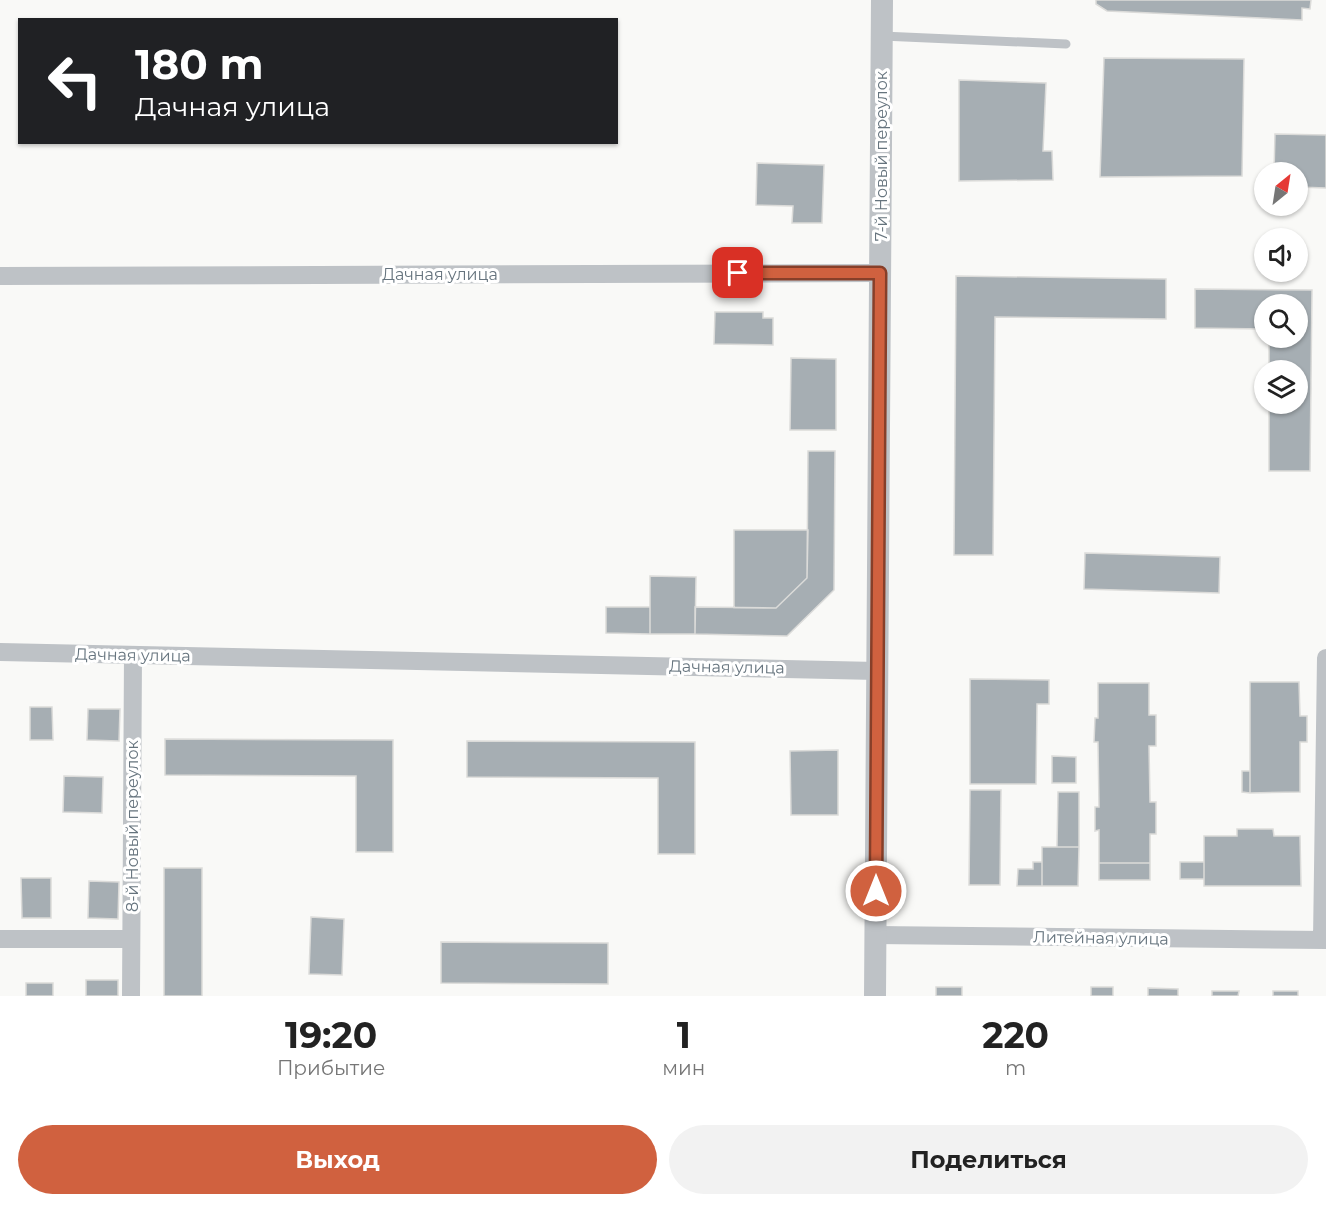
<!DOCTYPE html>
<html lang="ru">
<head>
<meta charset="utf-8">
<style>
  body { margin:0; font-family:Montserrat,sans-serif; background:#f2f2f2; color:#222; height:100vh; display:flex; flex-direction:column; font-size:22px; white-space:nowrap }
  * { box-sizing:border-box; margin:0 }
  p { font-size:20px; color:#767676 }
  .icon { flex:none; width:33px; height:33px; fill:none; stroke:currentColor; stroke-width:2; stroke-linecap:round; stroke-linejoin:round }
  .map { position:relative; height:996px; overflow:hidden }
  .side { display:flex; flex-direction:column; background:#fff; flex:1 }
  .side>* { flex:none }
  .banner { position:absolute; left:18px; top:18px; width:600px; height:126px; border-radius:0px; box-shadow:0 2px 4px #0004; background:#202124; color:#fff; overflow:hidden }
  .needle { width:39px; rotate:30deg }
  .fabs { position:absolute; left:1254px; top:162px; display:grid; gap:12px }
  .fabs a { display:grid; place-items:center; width:54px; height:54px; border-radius:50%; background:#fff; box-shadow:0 2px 4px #0004; font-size:30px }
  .pin { position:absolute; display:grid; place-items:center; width:51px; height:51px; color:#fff; margin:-26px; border-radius:12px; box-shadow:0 3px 9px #0006 }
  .me { position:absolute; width:66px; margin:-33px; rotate:0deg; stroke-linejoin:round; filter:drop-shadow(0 0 4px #0008) }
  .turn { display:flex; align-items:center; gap:21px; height:126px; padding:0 18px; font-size:27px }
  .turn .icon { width:78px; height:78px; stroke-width:2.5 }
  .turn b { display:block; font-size:42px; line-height:51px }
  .eta { display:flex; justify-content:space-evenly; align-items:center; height:102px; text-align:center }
  .eta b { font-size:36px; font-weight:700; line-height:42px }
  .primary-button { display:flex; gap:12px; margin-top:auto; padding:12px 18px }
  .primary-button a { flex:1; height:69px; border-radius:36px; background:#d0613f; color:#fff; font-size:24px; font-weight:700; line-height:69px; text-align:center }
  .primary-button a+a { background:#f2f2f2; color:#222 }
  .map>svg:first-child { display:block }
  .building { fill:#a6aeb3; stroke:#dbdbd9; stroke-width:1.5 }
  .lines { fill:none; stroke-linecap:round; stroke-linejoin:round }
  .service { stroke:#bec2c6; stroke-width:9 }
  .minor { stroke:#bec2c6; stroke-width:18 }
  .tertiary { stroke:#bec2c6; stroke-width:22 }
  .route-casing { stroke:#873f29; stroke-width:15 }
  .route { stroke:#d0613f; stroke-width:10 }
  .labels { text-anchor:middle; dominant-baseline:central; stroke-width:6; stroke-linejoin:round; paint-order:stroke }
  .street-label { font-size:16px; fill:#66747e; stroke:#fff }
</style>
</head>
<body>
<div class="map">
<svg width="1326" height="996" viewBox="0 0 1326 996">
  <rect width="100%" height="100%" fill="#f9f9f7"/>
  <path class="building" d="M1096,0H1311L1310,9L1302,8V20L1107,11L1096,4Z
    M1104,58L1244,59L1242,176L1100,177Z
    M959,80L1046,83L1043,151H1052L1053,180L959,181Z
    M1275,134L1326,135V188L1298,187V172H1274Z
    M757,163L824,165L822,223H792L793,206L756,205Z
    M956,276L1166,279V319L995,317L993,555H954Z
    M1195,289L1312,290L1310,471H1269V404H1298V370H1269V338H1298V304H1264V329L1195,328Z
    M715,312H763V318H773V345L714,344Z
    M791,358L836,359V430H790Z
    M808,451H835L834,590L787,636L695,634V607L776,608L807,578Z
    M734,530H808L807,578L776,608H734Z
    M1085,553L1220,557L1219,593L1084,589Z
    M650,576L696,577L695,634H650Z
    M606,607H650V634L606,633Z
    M970,679L1049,680V704H1037L1036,784H970Z
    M1250,682H1299L1300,716H1307V742H1300V792L1250,793Z
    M1098,683H1149V715H1156V746H1149L1150,802H1156V834H1150V863H1099V830L1095,831V807H1099L1098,742H1094L1095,718H1098Z
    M30,707H52L53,740H30Z
    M88,709H120L119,741L87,740Z
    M165,739L393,740V852H356V776L165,775Z
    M467,741L695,742V854H658V778L467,777Z
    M838,750V815H791L790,751Z
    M1052,756L1076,757V783H1052Z
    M1242,771H1250V793L1242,792Z
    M64,776L103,777L102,813L63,812Z
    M970,790H1001L1000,885H969Z
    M1058,792H1079V847H1057Z
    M1237,829H1273L1274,836H1300L1301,886H1204V836H1237Z
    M1042,847H1079L1078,886H1042Z
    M1033,862H1042V886H1017L1018,869H1033Z
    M1180,862H1204V879H1180Z
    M1099,863H1150V880H1099Z
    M164,868H202V996H164Z
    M21,878H51V918H22Z
    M89,881L119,882L118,919L88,918Z
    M311,917L344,919L342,975L309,974Z
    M441,942L608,943V984L441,983Z
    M86,980H118V996H86Z
    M26,983H53V996H26Z
    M936,987H962V996H936Z
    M1091,987H1113V996H1091Z
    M1148,988L1178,989V996H1148Z
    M1212,991H1239L1238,996H1212Z
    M1273,991H1298V996H1273Z"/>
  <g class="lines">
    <path class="service" d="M882,36L1066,44"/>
    <path class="minor" d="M0,276L880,273
      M0,652L877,671
      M875,935L1326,940
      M0,939H131
      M1322,940L1326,658
      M131,996L133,655"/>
    <path class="tertiary" d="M875,996L882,0"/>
  </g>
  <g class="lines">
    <g class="route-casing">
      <path id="route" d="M738,273H880L876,891"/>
    </g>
    <use href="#route" class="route"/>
  </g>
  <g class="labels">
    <g class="street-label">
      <text transform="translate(881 156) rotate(-90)">7-й Новый переулок</text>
      <text x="440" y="274">Дачная улица</text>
      <text transform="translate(133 655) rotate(1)">Дачная улица</text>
      <text transform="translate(727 667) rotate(1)">Дачная улица</text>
      <text transform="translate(132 826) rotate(-90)">8-й Новый переулок</text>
      <text transform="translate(1101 938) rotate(1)">Литейная улица</text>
    </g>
  </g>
</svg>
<div class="fabs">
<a><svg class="needle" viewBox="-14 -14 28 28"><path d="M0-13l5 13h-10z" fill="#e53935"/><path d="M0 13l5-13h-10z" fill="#767676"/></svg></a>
<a><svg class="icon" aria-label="sound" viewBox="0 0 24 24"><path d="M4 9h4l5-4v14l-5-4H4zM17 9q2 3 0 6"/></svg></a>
<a><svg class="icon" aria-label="search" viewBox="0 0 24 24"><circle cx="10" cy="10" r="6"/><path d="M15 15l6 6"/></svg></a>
<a><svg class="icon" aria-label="layers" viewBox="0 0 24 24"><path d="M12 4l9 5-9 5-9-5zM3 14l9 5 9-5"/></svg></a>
</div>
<div class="pin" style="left:738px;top:273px;background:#d93025"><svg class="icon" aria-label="arrive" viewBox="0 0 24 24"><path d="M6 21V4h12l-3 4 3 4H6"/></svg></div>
<svg class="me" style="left:876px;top:891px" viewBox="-20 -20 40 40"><circle r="17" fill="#d0613f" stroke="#fff" stroke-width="3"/><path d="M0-11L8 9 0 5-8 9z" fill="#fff"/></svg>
<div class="banner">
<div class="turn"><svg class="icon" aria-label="left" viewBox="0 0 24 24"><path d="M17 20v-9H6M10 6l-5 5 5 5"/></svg><div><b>180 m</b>Дачная улица</div></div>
</div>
</div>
<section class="side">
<div class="eta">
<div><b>19:20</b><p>Прибытие</p></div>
<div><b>1</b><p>мин</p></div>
<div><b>220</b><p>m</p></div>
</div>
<div class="primary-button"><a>Выход</a><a>Поделиться</a></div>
</section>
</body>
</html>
